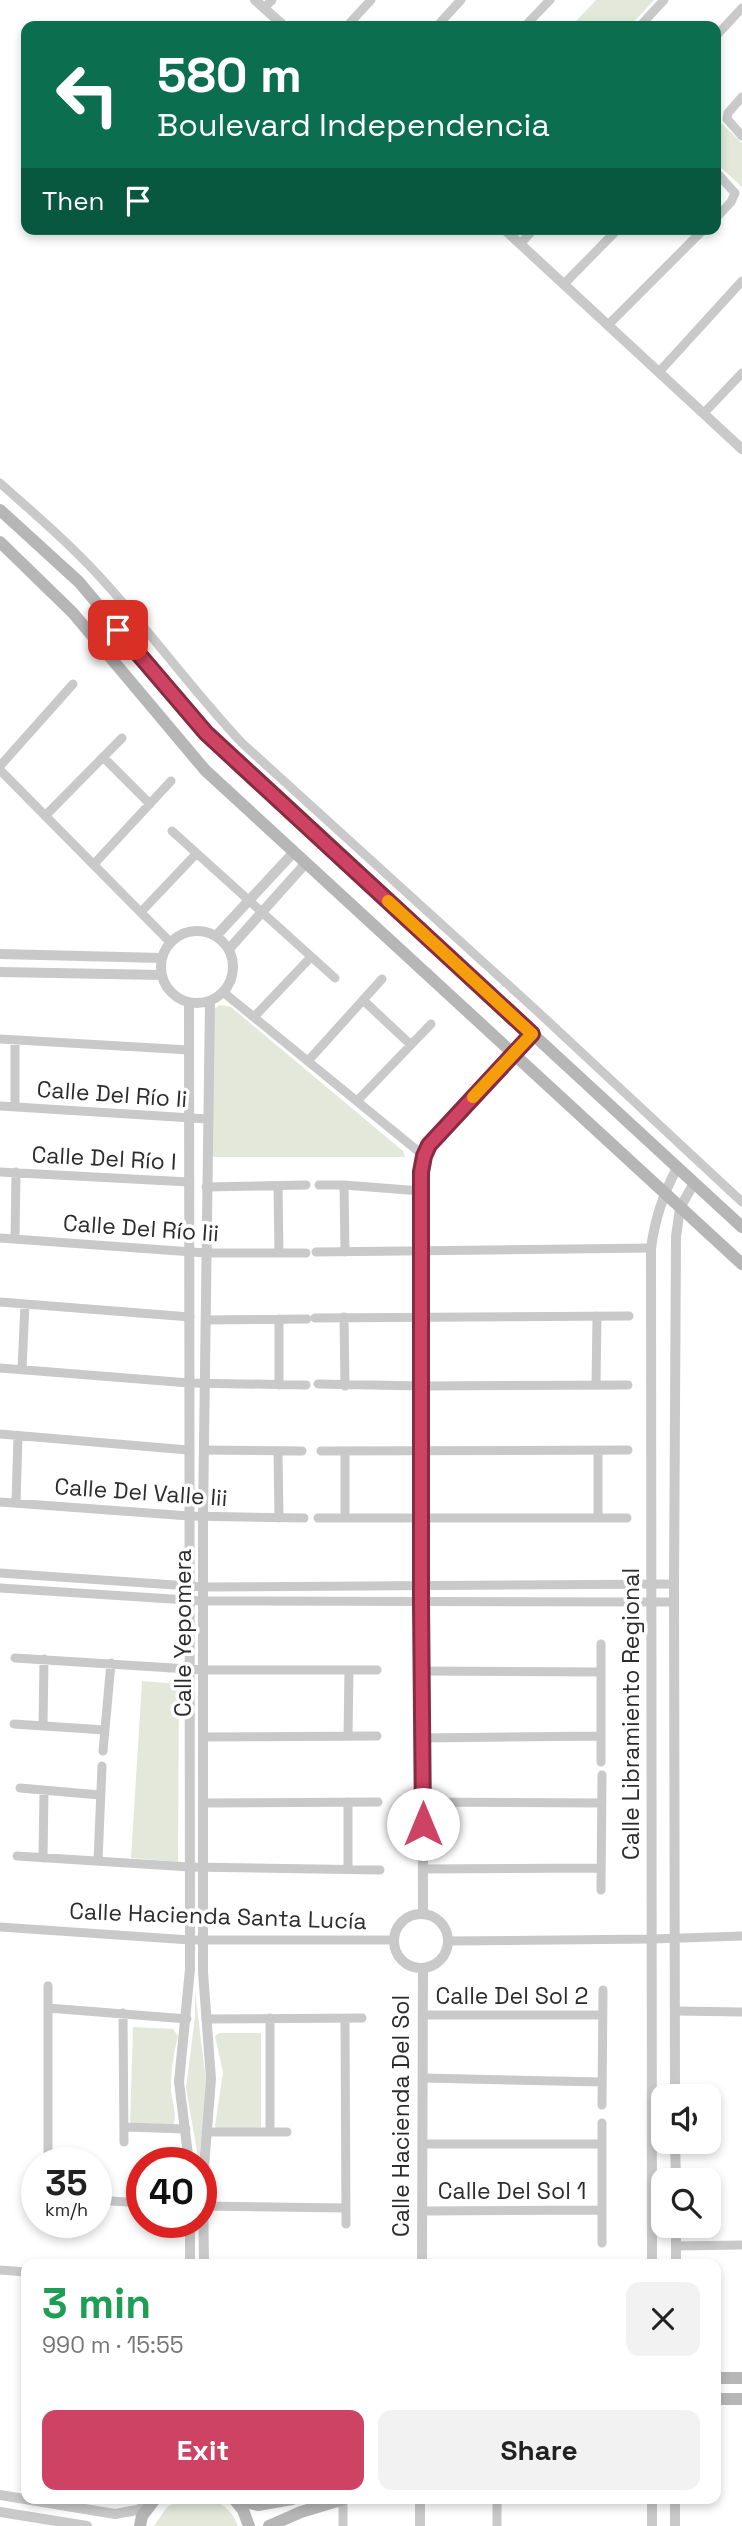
<!DOCTYPE html>
<html lang="en">
<head>
<meta charset="utf-8">
<style>
  body { margin:0; font-family:"Space Grotesk",sans-serif; background:#f2f2f2; color:#222; height:100vh; display:flex; flex-direction:column; font-size:26px; white-space:nowrap }
  * { box-sizing:border-box; margin:0 }
  p { font-size:23px; color:#767676 }
  .icon { flex:none; width:38px; height:38px; fill:none; stroke:currentColor; stroke-width:2; stroke-linecap:round; stroke-linejoin:round }
  .map { position:relative; flex:1; overflow:hidden }
  .details { position:absolute; left:21px; top:2259px; width:700px; height:245px; display:flex; flex-direction:column; background:#fff; border-radius:14px; box-shadow:0 4px 10px #0003 }
  .details>* { flex:none }
  .guide { position:absolute; left:21px; top:21px; width:700px; height:214px; border-radius:14px; box-shadow:0 4px 10px #0003; background:#0b6e4f; color:#fff; overflow:hidden }
  .buttons { position:absolute; left:651px; top:2084px; display:grid; gap:14px }
  .buttons a { display:grid; place-items:center; width:70px; height:70px; border-radius:14px; background:#fff; box-shadow:0 4px 10px #0003; font-size:35px }
  .speed { position:absolute; left:21px; top:2147px; display:flex; gap:14px; font-size:35px; font-weight:700; text-align:center }
  .speed>* { display:grid; place-content:center; width:91px; height:91px; border-radius:50%; background:#fff; box-shadow:0 4px 10px #0003; line-height:1 }
  .speed small { font-size:18px; font-weight:400 }
  .speed .limit { border:10px solid #d22; background:#fff; color:#111 }
  .pin { position:absolute; display:grid; place-items:center; width:60px; height:60px; color:#fff; margin:-30px; border-radius:14px; box-shadow:0 4px 10px #0006 }
  .me { position:absolute; width:77px; margin:-38px; rotate:0deg; stroke-linejoin:round; filter:drop-shadow(0 0 5px #0008) }
  .turn { display:flex; align-items:center; gap:24px; height:147px; padding:0 21px; font-size:32px }
  .turn .icon { width:91px; height:91px; stroke-width:2.5 }
  .turn b { display:block; font-size:49px; line-height:60px }
  .then { display:flex; align-items:center; height:66px; padding:0 21px; background:#0003; gap:14px; font-size:26px }
  .round { display:grid; place-items:center; flex:none; width:74px; height:74px; border-radius:14px; background:#f2f2f2 }
  .head { display:flex; align-items:center; justify-content:space-between; height:119px; padding:0 21px }
  h1 { font-size:42px; font-weight:700; line-height:52px; color:#1e9e55 }
  .action { display:flex; gap:14px; margin-top:auto; padding:14px 21px }
  .action a { flex:1; height:80px; border-radius:14px; background:#ce4364; color:#fff; font-size:28px; font-weight:700; line-height:80px; text-align:center }
  .action a+a { background:#f2f2f2; color:#222 }
  .map>svg:first-child { display:block }
  .green { fill:#e4e8db }
  .lines { fill:none; stroke-linecap:round; stroke-linejoin:round }
  .minor { stroke:#c9c9c9; stroke-width:9 }
  .tertiary { stroke:#c9c9c9; stroke-width:10 }
  .secondary { stroke:#b6b6b6; stroke-width:12 }
  .route-casing { stroke:#862c41; stroke-width:18 }
  .route { stroke:#ce4364; stroke-width:12 }
  .slow { stroke:#f59e0b; stroke-width:12 }
  .labels { text-anchor:middle; dominant-baseline:central; stroke-width:7; stroke-linejoin:round; paint-order:stroke }
  .street-label { font-size:23px; fill:#2c2c2c; stroke:#fff }
</style>
</head>
<body>
<div class="map">
<svg width="742" height="2526" viewBox="0 0 742 2526">
  <rect width="100%" height="100%" fill="#fff"/>
  <path class="green" d="M596,0H654L630,26H571Z
    M716,118L742,143V187L716,163Z
    M220,1005L231,1007L403,1151L405,1157H211V1011Z
    M142,1681L179,1684L178,1862L131,1858Z
    M195,1991L206,2081L199,2163L186,2088L195,2017Z
    M133,2027L173,2029L178,2036C174,2053 171,2069 171,2087C171,2099 178,2114 173,2126L130,2125Z
    M219,2033H261V2128L217,2129L215,2126L223,2072L215,2036Z
    M182,2499C208,2499 227,2498 238,2526H154L167,2507Z"/>
  <g class="lines">
    <path class="minor" d="M264,8L272,0
      M347,26L371,0
      M437,26L461,0
      M525,26L550,0
      M640,26L664,0
      M716,36L742,8
      M742,97L728,113L727,119L742,136
      M716,172L735,193L731,202L716,218
      M520,244L534,229
      M564,284L618,229
      M608,325L704,229
      M659,372L742,281
      M704,413L742,373
      M0,483C37,516 76,549 109,587C155,638 195,693 242,743L537,1011L742,1202
      M103,757L150,804
      M0,766L73,684
      M0,770L170,942
      M45,816L122,738
      M172,831L335,978
      M94,864L171,781
      M141,912L196,854
      M223,992L424,1156
      M363,1000L411,1045
      M254,1017L311,957
      M0,1039L189,1050
      M308,1061L382,979
      M357,1101L431,1024
      M0,1106L208,1119
      M15,1107V1040
      M0,1172L189,1182
      M319,1185H344L421,1191
      M344,1185L345,1252
      M278,1186L279,1253
      M206,1187L306,1185
      M0,1238L206,1253H306
      M15,1239L16,1172
      M316,1252L651,1248
      M0,1302L190,1317
      M344,1317L345,1386
      M315,1318L629,1316
      M206,1320L307,1319
      M0,1368L189,1383L306,1385
      M22,1369L25,1304
      M318,1384L422,1386L628,1385
      M596,1384L597,1316
      M279,1385V1319
      M0,1434L188,1450
      M204,1450L302,1451
      M278,1451L279,1518
      M321,1451L628,1450
      M598,1451V1517
      M0,1502L189,1516L304,1518
      M16,1503L18,1436
      M345,1517V1452
      M318,1518H627
      M0,1573L204,1587L674,1584
      M0,1588L203,1601L674,1602
      M601,1644V1762
      M15,1658L204,1670H377
      M421,1671L600,1672
      M14,1724L105,1730
      M43,1726L44,1659
      M348,1736L349,1670
      M204,1737L377,1736
      M422,1738L600,1736
      M103,1751L111,1663
      M20,1788L100,1795
      M348,1802V1869
      M423,1802L602,1803
      M204,1803L378,1802
      M17,1856L190,1867L380,1870
      M43,1858L44,1791
      M98,1861L102,1766
      M423,1869L601,1868
      M601,1890L602,1775
      M0,1927L190,1940H394
      M448,1941L653,1939L742,1936
      M48,1986V2163
      M48,2008L187,2019
      M675,2011L742,2012
      M123,2013L124,2142
      M423,2015H602
      M270,2018V2132
      M206,2019L362,2018
      M345,2019L346,2224
      M423,2078L602,2082
      M602,2105L603,1990
      M602,2123V2243
      M124,2127L186,2129
      M206,2132H287
      M423,2144H602
      M33,2197H37
      M96,2200L142,2203
      M201,2206L345,2208
      M422,2211L602,2210
      M676,2246L742,2245
      M0,2270L26,2272
      M343,2499V2526
      M497,2499V2526"/>
    <path class="tertiary" d="M255,0L284,26
      M504,229L742,449
      M161 967a36 36 0 1 1 72 0a36 36 0 1 1-72 0Z
      M216,936L294,852
      M229,949L306,863
      M0,954L162,958
      M0,972L162,975
      M423,1914L421,1172L424,1156L429,1145L532,1034
      M394 1941a27 27 0 1 1 54 0a27 27 0 1 1-54 0Z
      M675,2096L674,1584L676,1237L680,1208L694,1183
      M675,2142L676,2180
      M189,2163L179,2082L190,1969L189,1002
      M676,2226V2264
      M190,2264V2222
      M204,2264L203,2179L211,2079L203,1972V1517L210,1001
      M422,2264L423,1968
      M652,2264L651,1248C655,1218 663,1194 677,1168
      M0,2495L115,2514L137,2510L150,2504
      M420,2499V2526
      M0,2512L87,2526
      M652,2526V2499
      M675,2526V2499"/>
    <path class="secondary" d="M0,510L79,582L206,733L742,1227
      M0,542L73,613L205,770L742,1264
      M716,2378H742
      M716,2399H742
      M234,2499L258,2505L292,2499
      M234,2499L243,2510L249,2526
      M140,2526L142,2516L155,2499
      M269,2526L301,2512L344,2499"/>
  </g>
  <g class="lines">
    <g class="route-casing">
      <path id="route" d="M118,630L206,733L532,1034L429,1145L424,1156L421,1172V1603L423,1824"/>
    </g>
    <use href="#route" class="route"/>
    <path class="slow" d="M388,901L532,1034L473,1097"/>
  </g>
  <g class="labels">
    <g class="street-label">
      <text transform="translate(112 1094) rotate(4)">Calle Del Río Ii</text>
      <text transform="translate(104 1158) rotate(3)">Calle Del Río I</text>
      <text transform="translate(141 1228) rotate(4)">Calle Del Río Iii</text>
      <text transform="translate(141 1492) rotate(4)">Calle Del Valle Iii</text>
      <text transform="translate(183 1633) rotate(-90)">Calle Yepomera</text>
      <text transform="translate(631 1714) rotate(-90)">Calle Libramiento Regional</text>
      <text transform="translate(218 1916) rotate(2)">Calle Hacienda Santa Lucía</text>
      <text x="512" y="1996">Calle Del Sol 2</text>
      <text transform="translate(401 2116) rotate(-90)">Calle Hacienda Del Sol</text>
      <text x="512" y="2191">Calle Del Sol 1</text>
    </g>
  </g>
</svg>
<div class="buttons">
<a><svg class="icon" aria-label="sound" viewBox="0 0 24 24"><path d="M4 9h4l5-4v14l-5-4H4zM17 9q2 3 0 6"/></svg></a>
<a><svg class="icon" aria-label="search" viewBox="0 0 24 24"><circle cx="10" cy="10" r="6"/><path d="M15 15l6 6"/></svg></a>
</div>
<div class="speed"><div>35<small>km/h</small></div><div class="limit">40</div></div>
<div class="pin" style="left:118px;top:630px;background:#d93025"><svg class="icon" aria-label="arrive" viewBox="0 0 24 24"><path d="M6 21V4h12l-3 4 3 4H6"/></svg></div>
<svg class="me" style="left:423px;top:1824px" viewBox="-20 -20 40 40"><circle r="19" fill="#fff"/><path d="M0-13L10 11 0 6-10 11z" fill="#ce4364"/></svg>
<div class="guide">
<div class="turn"><svg class="icon" aria-label="left" viewBox="0 0 24 24"><path d="M17 20v-9H6M10 6l-5 5 5 5"/></svg><div><b>580 m</b>Boulevard Independencia</div></div>
<div class="then">Then<svg class="icon" aria-label="arrive" viewBox="0 0 24 24"><path d="M6 21V4h12l-3 4 3 4H6"/></svg></div>
</div>
<section class="details">
<div class="head"><div><h1>3 min</h1><p>990 m · 15:55</p></div><a class="round"><svg class="icon" aria-label="close" viewBox="0 0 24 24"><path d="M6 6l12 12M18 6L6 18"/></svg></a></div>
<div class="action"><a>Exit</a><a>Share</a></div>
</section>
</div>
</body>
</html>
